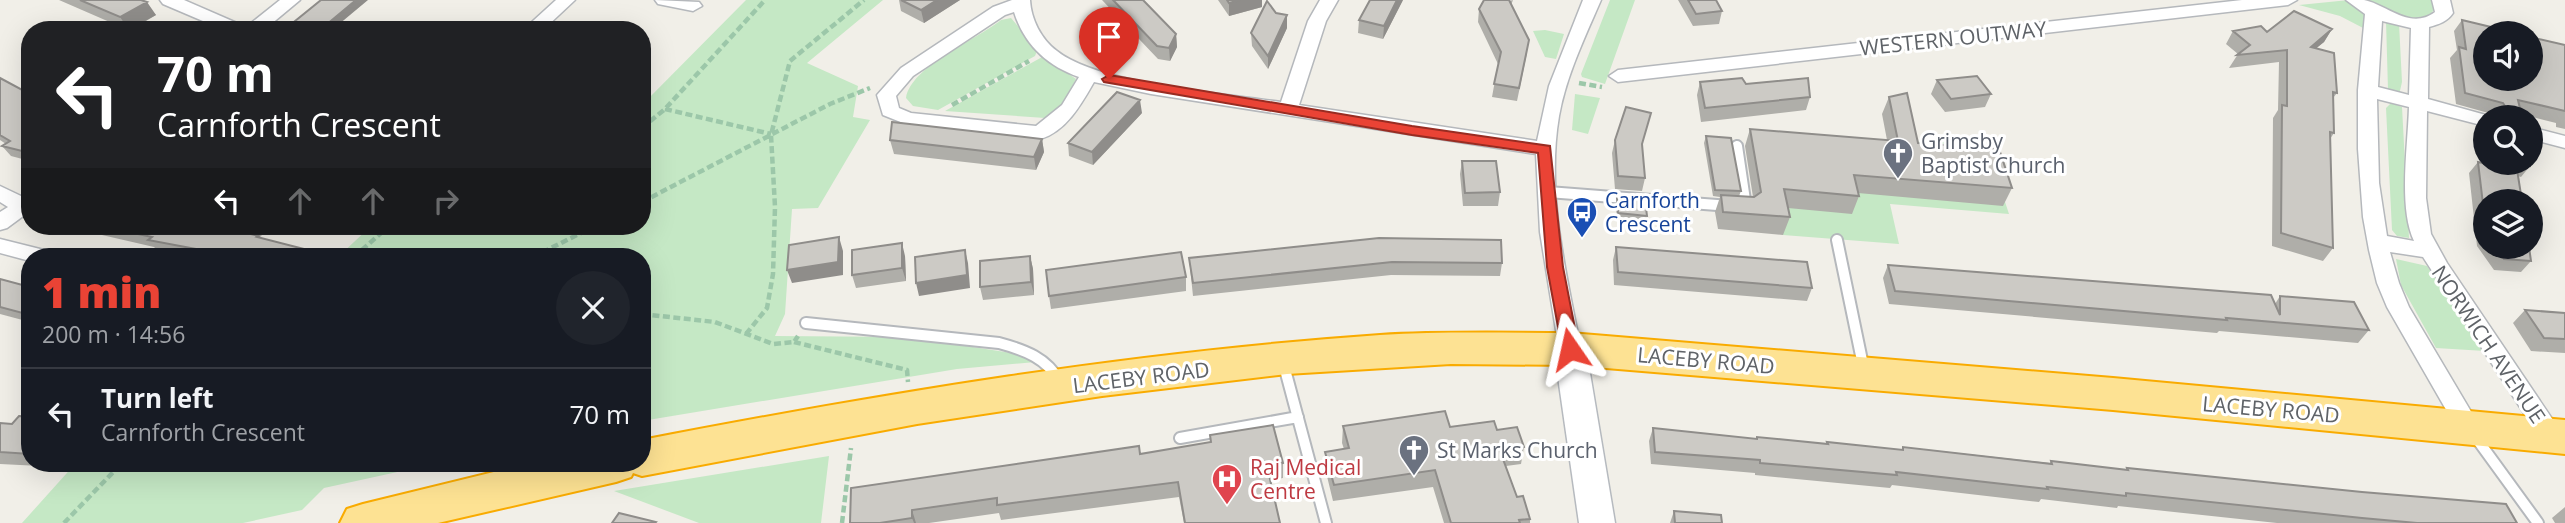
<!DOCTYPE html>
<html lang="en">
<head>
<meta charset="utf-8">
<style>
  body { margin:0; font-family:"Open Sans",sans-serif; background:#20242c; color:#f1f3f6; height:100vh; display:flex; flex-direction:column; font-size:26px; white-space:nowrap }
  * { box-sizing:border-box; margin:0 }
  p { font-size:23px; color:#9ea1a6 }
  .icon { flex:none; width:38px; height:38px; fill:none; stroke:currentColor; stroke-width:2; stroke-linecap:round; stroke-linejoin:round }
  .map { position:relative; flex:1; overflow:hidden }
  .drawer { position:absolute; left:21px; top:248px; width:630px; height:224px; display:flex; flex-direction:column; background:#171b24; border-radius:28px; box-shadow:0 7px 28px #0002 }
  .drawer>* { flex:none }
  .banner { position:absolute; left:21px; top:21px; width:630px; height:214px; border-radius:28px; box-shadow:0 7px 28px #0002; background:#202124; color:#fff; overflow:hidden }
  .tools { position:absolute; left:2473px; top:21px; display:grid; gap:14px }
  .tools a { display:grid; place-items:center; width:70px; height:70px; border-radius:50%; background:#171b24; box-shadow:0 7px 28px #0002; font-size:35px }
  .pin { position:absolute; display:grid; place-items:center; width:60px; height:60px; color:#fff; margin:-72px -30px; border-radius:50% 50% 50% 0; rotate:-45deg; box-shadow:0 0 7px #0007 }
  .pin .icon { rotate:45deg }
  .me { position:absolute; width:77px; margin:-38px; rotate:349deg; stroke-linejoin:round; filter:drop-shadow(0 0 5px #0008) }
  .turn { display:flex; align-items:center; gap:24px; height:147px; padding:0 21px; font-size:32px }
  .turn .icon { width:91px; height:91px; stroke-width:2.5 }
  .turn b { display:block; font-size:49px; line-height:60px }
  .lanes { display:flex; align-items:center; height:66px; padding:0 21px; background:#0003; justify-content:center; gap:35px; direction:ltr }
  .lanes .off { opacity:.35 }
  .round { display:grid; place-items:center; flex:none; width:74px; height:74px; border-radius:37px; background:#20242c }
  .headline { display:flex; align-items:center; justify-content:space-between; height:119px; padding:0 21px }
  h1 { font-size:42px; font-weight:800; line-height:52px; color:#ea4335 }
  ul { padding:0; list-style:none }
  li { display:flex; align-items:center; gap:21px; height:91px; padding:0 21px; border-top:2px solid #363941 }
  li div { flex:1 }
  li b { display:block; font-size:26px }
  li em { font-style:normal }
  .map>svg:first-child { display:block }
  .green { fill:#c5e8c5 }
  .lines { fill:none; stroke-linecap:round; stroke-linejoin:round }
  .lane-casing { stroke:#b5b8bc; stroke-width:14 }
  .street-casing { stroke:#b5b8bc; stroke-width:3 }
  .secondary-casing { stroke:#b6babf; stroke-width:3 }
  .highway-casing { stroke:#f9ab00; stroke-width:4 }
  .path { stroke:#9cc7a9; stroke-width:4.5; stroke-dasharray:7 3.5; stroke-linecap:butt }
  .lane { stroke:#fff; stroke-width:10 }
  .street { fill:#fff; fill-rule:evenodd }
  .secondary { fill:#fff; fill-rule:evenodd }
  .highway { fill:#fde293; fill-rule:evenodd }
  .wall { fill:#afaea9 }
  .shaded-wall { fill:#8f8d8a }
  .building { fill:#cccac5; stroke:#8f8d8a; stroke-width:2 }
  .route { fill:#ea4335; stroke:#982c22; stroke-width:2 }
  .labels { text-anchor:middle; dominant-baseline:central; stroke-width:6; stroke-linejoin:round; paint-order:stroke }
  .street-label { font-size:21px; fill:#5f6368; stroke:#fff }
  .worship-label { font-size:21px; fill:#5b616d; stroke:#fff; text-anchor:start }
  .transit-label { font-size:21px; fill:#164399; stroke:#fff; text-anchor:start }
  .health-label { font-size:21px; fill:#be3a42; stroke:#fff; text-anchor:start }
</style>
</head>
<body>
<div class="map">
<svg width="2565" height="523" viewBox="0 0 2565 523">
  <rect width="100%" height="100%" fill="#f1efe8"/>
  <path class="green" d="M746,0H883L807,63L858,86L853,117L870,120L818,208L792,209L785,314L775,336L908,337L1018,354L1036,362L957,369L642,421V257H338L371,226H642V105Z
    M1610,0H1635L1605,84L1582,77L1581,74Z
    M2349,0L2365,12V29L2340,16L2299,5Z
    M2362,0H2433L2435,8C2422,32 2379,8 2362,0Z
    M1011,18L1035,46L1037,51L1035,56L938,110L913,106L906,98C911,66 976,40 1001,20Z
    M2386,21L2399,23L2402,82L2399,95L2388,90Z
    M1545,30L1564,34L1556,59L1545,57L1533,31Z
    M1044,56L1076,79L1062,106L1045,118L945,111Z
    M1575,94L1600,98L1588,134L1572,130Z
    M2391,103L2402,107L2409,238L2397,236L2392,230L2386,108Z
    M1985,141L2009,214L1890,204L1899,244L1783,235L1778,143Z
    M2396,259L2427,266L2485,351L2436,348L2401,285Z
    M829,456L821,523H699L614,491Z
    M75,464H434L324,488L302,510L243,523H22Z"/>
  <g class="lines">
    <g class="lane-casing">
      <path id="lane" d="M1737,146L1746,207
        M1548,192L1730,206
        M1837,240L1864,370
        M806,323L999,343C1025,350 1047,358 1060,382
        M1283,362L1326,523
        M2474,435L2538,523
        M1180,438L1298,417"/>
    </g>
    <g class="street-casing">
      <path id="street" d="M160,0H184L246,27L280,0H300L264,30H224L163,4Z
        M556,0H575L543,30H523Z
        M655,0L699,2L702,6L693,11L658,4Z
        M1012,0H1030C1031,19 1041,39 1057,51C1098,84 1225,94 1281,102L1308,21L1320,0H1338L1326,21L1299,105L1537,141L1549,86L1583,0H1601C1585,37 1566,76 1559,116C1546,193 1566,273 1581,349L1578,355L1570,357L1562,355L1559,349L1540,232L1536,154L1151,94L1094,82C1082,103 1066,132 1040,139L908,125L883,115L877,95L901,68L993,7ZM1014,12C1024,44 1047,66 1079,77L1062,105L1036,126L911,113L899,108L896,96L913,76L1005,15Z
        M2242,0H2297L2288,5L1618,82L1609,76L1618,70Z
        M2346,0C2352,0 2359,0 2364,0C2386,4 2410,31 2435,12L2432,0H2450L2453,13C2447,22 2439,24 2429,27L2428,99L2493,117H2485V126L2427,111L2426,198L2431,234L2447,263L2559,429L2563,436L2559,443L2551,445L2543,443L2423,257L2390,252L2399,283L2409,307L2476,420L2480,427L2476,434L2468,436L2460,434L2387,307L2377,283L2369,250L2363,217L2358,149V90L2365,14ZM2382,21L2411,28L2409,95L2378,87ZM2377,99L2409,107C2408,144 2398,208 2414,241L2387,236L2379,183Z
        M2530,127L2565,136V148L2530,139Z
        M0,186L21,196L30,193V211L7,228L0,230V212L8,207L0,202Z
        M0,239L52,252L55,257H30V261L0,253Z"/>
    </g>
    <g class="secondary-casing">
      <path id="secondary" d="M1570,337L1581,341L1586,349L1615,523H1579L1554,349L1559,341Z"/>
    </g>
    <g class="highway-casing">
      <path id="highway" d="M1570,333L2113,378L2565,420V454L2113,410L1570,365L1451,364L1287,374L1102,396L917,424L642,476L633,473L631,477L616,482L438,523H340L347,509L363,504L514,467L528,464H642V440C886,393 1132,352 1380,335C1443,331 1507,333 1570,333Z"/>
    </g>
    <path class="path" d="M1579,83L1602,87
      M952,105L1029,61
      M665,109L771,134
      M642,128L665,109L765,0
      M642,202L830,104L870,88
      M354,257L389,226
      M533,257L595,226
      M642,314L715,322L773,344L794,342L798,336
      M746,334L767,308L773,274L775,207L771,135L790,61L864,0
      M794,342L907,370L908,382
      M64,523L121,464
      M842,523L851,448"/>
    <use href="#lane" class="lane"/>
    <use href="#street" class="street"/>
    <use href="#secondary" class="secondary"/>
    <use href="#highway" class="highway"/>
  </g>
  <path class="wall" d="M59,0H141L156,15L131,30H128Z
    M899,0H960L924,23L901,11Z
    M1102,0H1143L1176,34L1177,47L1170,61L1158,59Z
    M1218,0H1262V7L1229,16Z
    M1403,0L1383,39L1358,33L1359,20Z
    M1513,0L1511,5L1527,53L1517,101L1492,97L1498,64L1478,22L1479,9Z
    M1678,0H1716L1722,11L1719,24L1693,26Z
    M2462,20L2565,45V129L2556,127V123L2521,114L2485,117V163H2530V166L2521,177L2518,176L2485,201V247H2529L2531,261L2521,272L2494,270L2477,246L2469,173L2478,162H2481L2476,126L2485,115L2491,116L2492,114L2456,104L2450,58L2457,50L2454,31Z
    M1287,28L1268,69L1252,46L1251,33Z
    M2332,29L2324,42L2316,48L2337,93L2333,98L2334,133L2330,139L2333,248L2323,261L2272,246L2273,118L2278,110L2279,62L2229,68L2238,54L2226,44L2233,31L2267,32Z
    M0,78L30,94V161L11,156L2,146L6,144L0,140Z
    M1937,80L1991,94L1985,107L1945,112L1931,94Z
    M1700,82L1746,84L1810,97L1806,110L1701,122L1697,95Z
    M1889,97L1918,143L2012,188L2003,206L1858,193L1859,196L1852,214L1788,208L1790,217L1783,235L1718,229L1715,212L1720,197L1713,196L1704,143L1706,136L1741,191L1739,196L1753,197L1745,146L1750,129L1887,140L1882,114Z
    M1142,113L1093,165L1069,156L1068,143Z
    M1042,139L1044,152L1036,170L894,154L890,140Z
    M1615,140L1642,146L1645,178L1642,191L1615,189L1612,153Z
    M1462,161L1500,192L1498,206H1463L1460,174Z
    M1617,198L1647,216L1645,223L1617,220L1616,205Z
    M63,226H215L261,238L314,257H189L158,251L154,247Z
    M1616,247L1812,288L1807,301L1614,285L1613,260Z
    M905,256L906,281L856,288L852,275Z
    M1030,256L1033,269L1034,295L983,300L980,287Z
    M1189,258L1502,263L1500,276L1391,275L1193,296Z
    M1888,265L2275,304L2280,296L2369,330L2358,343L2219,331L2217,333L1889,304L1883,278Z
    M1186,277V291L1051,309L1049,296Z
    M0,279L30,287V322L0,314Z
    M2525,310L2565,313V353L2531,351L2513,323Z
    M30,417V464H104L100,469L0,464V423L12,424Z
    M1343,426L1450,427L1497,430L1524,447L1521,464L1506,466L1517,497L1530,519V523H1444L1433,487L1333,501L1325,468V452L1344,449L1342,443Z
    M1653,428L1756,439L1757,437L1826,444L1827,442L1901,450L1903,447L2050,463L2051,461L2126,470L2127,468L2517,523H2277L2118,506L2117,508L2041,499L2039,502L1892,485L1890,488L1755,475V473L1651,464L1649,441Z
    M1210,435L1283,463V478L1270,480L1280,523H1184L1179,497L1001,520L999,513L929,523H850L1140,454L1210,442Z
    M2565,507V523H2555L2552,518Z
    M1674,511L1722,523H1670Z"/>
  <path class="shaded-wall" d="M356,0H368L332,30H320Z
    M937,0H960L924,23L921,10Z
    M1240,0H1262V7L1229,16V3Z
    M1397,0H1403L1383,39L1384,26Z
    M147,2L156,15L129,30L120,17Z
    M1287,15V28L1268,69V56Z
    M2332,29L2324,42L2302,60L2311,47Z
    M1176,34L1177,47L1170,61L1169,48Z
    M1140,100L1142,113L1093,165L1092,152Z
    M1042,139L1044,152L1036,170L1034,157Z
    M839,237L843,251V275L792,283L787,270Z
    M902,243L905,256L906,281L902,268Z
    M308,250L314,257H300Z
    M965,250L968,263L970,288L919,296L916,283Z
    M1030,256L1033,269L1034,295L1031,282Z
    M94,464H104L100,469Z
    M912,510L916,523H914L912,518Z"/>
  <path class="building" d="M80,0H141L147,2L120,17Z
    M321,0H356L320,30H284Z
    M901,0H937L921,10Z
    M1113,0H1143L1176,34L1169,48L1157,46Z
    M1227,0H1240L1229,3Z
    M1370,0H1397L1384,26L1359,20Z
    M1484,0H1509L1529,40L1519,88L1494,84L1501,52L1479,9Z
    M1688,0H1716L1722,11L1696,14Z
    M1267,1L1276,13L1287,15L1268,56L1251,33Z
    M2294,11L2332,29L2311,47L2334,53L2337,93L2333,92L2334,133L2330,132L2333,248L2281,233L2282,105L2287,106V50L2237,55L2250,45L2233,31L2261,26L2267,32Z
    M2462,20L2516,33H2485V79H2530V37L2565,45V111L2518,100L2522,117H2485V115L2496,117L2497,108L2505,106L2503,103L2465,93L2459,47L2466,49Z
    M170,24L197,30H162Z
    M1977,76L1991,94L1951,99L1937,80Z
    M0,78L30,94V153L2,146L10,141L0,135Z
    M1742,78L1746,84L1808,78L1810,97L1705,108L1700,82Z
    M1117,92L1140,100L1092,152L1068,143Z
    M1907,93L1918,143L1999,149L2012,188L1854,175L1859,196L1784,189L1790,217L1723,212L1721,195L1754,197L1761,192L1750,129L1898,141L1889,97Z
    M1626,107L1651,113L1642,144L1645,178L1618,176L1615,140Z
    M892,122L1042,139L1034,157L890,140Z
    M1706,136L1731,138L1741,191L1715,190Z
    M1462,161H1496L1500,192L1465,193Z
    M2478,162L2493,165L2492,163H2516L2522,201H2485V221Z
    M2518,163H2530V166Z
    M1617,198L1645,200L1647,216L1618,213Z
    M101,226H215L259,236L257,237L308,250L300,257H226L196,249L148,240L152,237Z
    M839,237L838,262L787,270L789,245Z
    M1379,238L1501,240L1502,263L1392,262L1193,283L1189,258Z
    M902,243V268L852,275V250Z
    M1616,247L1807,262L1812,288L1618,272Z
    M2495,247H2529L2531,261L2504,259Z
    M965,250L967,275L916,283L915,257Z
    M1181,252L1186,277L1049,296L1046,270Z
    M1030,256L1031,282L980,287V261Z
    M1888,265L2271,295L2280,315V296L2354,302L2369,330L2226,318L2227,320L1895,291Z
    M0,279L30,287V315L0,307Z
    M2525,310L2565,313V339L2544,338Z
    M1445,411L1450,427L1494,421L1497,430L1517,427L1524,447L1500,451L1517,497L1523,496L1530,519L1519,520L1520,523H1451L1435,470L1334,485L1325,452L1349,448L1343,426Z
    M19,416L30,417V454L0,452V423L12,424Z
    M1273,425L1283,463L1267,466L1280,523H1185L1178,482L997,505V498L912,510V518L880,523H850L851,488L1139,446L1140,454L1211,442L1210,435Z
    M1653,428L1757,439V437L1828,444L1827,442L1903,450V447L2052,464L2051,461L2128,470L2127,468L2362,492L2506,504L2517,523H2417L2362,518L2126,493V496L2047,487L2048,489L1896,472L1897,475L1760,463V460L1655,452Z
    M1674,511L1721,515L1722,523H1675Z
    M619,513L656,522L655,523H612Z"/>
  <path class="route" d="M1109,75L1412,126L1550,146L1563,267L1579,349L1576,353H1564L1562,349L1547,267L1538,153L1412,135L1104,82L1102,79Z"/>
  <defs>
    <g id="church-pin" transform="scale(1.575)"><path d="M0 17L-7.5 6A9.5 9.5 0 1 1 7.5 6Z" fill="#6b7280" stroke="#fff"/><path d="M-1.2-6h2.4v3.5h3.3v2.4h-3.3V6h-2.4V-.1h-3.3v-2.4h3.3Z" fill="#fff"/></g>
    <g id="bus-pin" transform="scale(1.575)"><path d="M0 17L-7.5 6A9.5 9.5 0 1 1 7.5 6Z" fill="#1a4fb4" stroke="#fff"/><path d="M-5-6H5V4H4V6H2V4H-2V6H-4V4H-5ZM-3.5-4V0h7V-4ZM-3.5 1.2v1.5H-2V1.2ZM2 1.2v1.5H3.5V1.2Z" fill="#fff"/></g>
    <g id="hospital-pin" transform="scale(1.575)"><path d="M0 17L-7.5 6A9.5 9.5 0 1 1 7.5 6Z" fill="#e0444e" stroke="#fff"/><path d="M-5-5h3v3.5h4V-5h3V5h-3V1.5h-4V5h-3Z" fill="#fff"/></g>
  </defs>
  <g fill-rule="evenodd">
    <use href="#church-pin" x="1898" y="153"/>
    <use href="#bus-pin" x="1582" y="212"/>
    <use href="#church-pin" x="1414" y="450"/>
    <use href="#hospital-pin" x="1227" y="479"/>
  </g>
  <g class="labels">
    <g class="street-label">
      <text transform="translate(1953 38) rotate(-6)">WESTERN OUTWAY</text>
      <text transform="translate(2489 344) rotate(56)">NORWICH AVENUE</text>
      <text transform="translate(1706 360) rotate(5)">LACEBY ROAD</text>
      <text transform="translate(1141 377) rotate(-7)">LACEBY ROAD</text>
      <text transform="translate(2271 409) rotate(5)">LACEBY ROAD</text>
    </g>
    <g class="worship-label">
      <text x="1921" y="141">Grimsby<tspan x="1921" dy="24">Baptist Church</tspan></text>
      <text x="1437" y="450">St Marks Church</text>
    </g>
    <g class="transit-label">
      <text x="1605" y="200">Carnforth<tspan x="1605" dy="24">Crescent</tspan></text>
    </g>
    <g class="health-label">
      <text x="1250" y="467">Raj Medical<tspan x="1250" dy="24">Centre</tspan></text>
    </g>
  </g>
</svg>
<div class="tools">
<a><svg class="icon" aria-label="sound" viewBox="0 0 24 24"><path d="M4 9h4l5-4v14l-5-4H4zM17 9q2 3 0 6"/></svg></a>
<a><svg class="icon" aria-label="search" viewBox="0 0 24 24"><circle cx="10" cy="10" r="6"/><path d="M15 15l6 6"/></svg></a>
<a><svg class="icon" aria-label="layers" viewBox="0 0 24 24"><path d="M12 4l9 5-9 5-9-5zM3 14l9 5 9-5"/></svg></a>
</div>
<div class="pin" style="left:1109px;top:79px;background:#d93025"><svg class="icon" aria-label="arrive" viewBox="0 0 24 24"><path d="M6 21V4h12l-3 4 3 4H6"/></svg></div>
<svg class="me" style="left:1570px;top:349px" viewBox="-20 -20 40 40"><path d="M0-17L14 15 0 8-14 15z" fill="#ea4335" stroke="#fff" stroke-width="4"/></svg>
<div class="banner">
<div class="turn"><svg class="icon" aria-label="left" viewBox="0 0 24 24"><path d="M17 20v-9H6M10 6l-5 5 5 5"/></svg><div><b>70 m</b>Carnforth Crescent</div></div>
<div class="lanes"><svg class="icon" aria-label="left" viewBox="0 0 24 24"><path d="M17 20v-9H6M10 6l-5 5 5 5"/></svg><svg class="icon off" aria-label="ahead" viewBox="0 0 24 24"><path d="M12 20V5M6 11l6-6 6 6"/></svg><svg class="icon off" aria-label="ahead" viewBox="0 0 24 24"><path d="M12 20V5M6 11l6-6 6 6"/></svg><svg class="icon off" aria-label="right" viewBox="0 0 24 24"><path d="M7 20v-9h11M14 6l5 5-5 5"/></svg></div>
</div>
<section class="drawer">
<div class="headline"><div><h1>1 min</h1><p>200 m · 14:56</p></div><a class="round"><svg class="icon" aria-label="close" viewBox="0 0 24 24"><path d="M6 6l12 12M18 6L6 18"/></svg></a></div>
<ul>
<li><svg class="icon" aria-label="left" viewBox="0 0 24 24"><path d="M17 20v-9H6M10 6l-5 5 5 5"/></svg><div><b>Turn left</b><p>Carnforth Crescent</p></div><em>70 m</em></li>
</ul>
</section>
</div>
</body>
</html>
